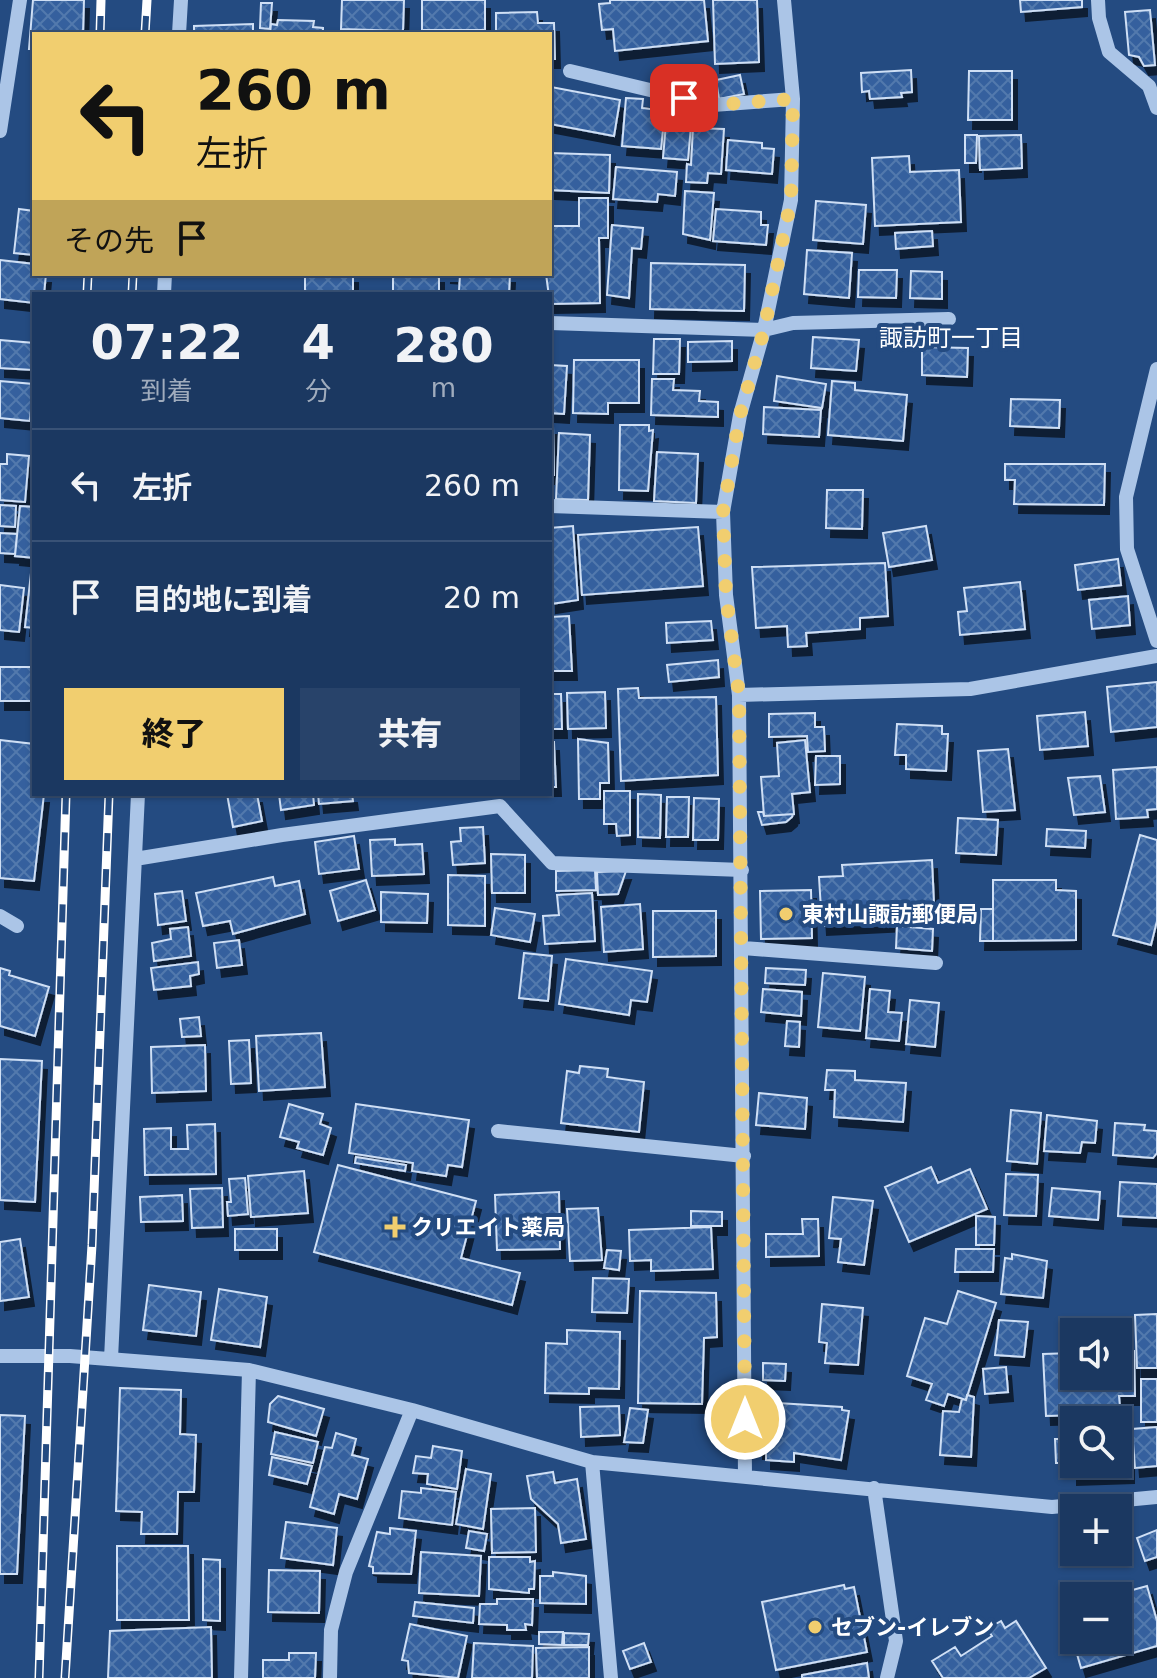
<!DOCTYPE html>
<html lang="ja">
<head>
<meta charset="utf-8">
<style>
  body { margin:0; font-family:"DejaVu Sans","Noto Sans JP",sans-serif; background:#28436a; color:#f1f3f6; height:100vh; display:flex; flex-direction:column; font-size:30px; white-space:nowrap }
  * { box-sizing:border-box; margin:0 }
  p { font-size:26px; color:#a0acbd }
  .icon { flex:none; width:44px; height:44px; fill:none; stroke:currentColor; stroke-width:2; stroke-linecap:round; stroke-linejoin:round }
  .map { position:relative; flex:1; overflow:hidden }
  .panel { position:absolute; left:32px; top:292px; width:520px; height:504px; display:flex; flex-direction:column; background:#1b3861; border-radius:0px; box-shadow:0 2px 6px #0004,0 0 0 2px #395276 }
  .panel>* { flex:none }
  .guide { position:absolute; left:32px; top:32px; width:520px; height:244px; border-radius:0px; box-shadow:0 2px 6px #0004,0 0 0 2px #395276; background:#f1ce6f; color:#111; overflow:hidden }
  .fabs { position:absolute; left:1060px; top:1318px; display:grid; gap:16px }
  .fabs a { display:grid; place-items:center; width:72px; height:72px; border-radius:0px; background:#1b3861; box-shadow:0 2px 6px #0004,0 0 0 2px #395276; font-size:40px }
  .pin { position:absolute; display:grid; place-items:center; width:68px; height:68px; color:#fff; margin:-34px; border-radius:16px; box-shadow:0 4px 12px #0006 }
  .me { position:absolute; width:88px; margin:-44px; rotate:0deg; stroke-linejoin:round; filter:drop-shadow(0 0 6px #0008) }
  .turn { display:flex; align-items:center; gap:28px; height:168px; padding:0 32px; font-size:36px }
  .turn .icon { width:104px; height:104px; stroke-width:2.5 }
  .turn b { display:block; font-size:56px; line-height:68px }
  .then { display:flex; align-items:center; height:76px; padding:0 32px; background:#0003; gap:16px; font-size:30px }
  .eta { display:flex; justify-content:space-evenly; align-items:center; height:136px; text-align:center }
  .eta b { font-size:48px; font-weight:800; line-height:56px }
  .primary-button { display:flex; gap:16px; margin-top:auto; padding:16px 32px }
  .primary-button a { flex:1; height:92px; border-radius:0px; background:#f1ce6f; color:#111; font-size:32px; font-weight:800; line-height:92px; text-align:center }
  .primary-button a+a { background:#28436a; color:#f1f3f6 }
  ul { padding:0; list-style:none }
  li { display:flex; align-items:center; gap:24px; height:112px; padding:0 32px; border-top:2px solid #395276 }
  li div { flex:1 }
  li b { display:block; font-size:30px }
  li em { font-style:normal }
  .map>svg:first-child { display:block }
  .building { fill:url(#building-cross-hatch); stroke:#cfdff5; stroke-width:2; filter:url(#shadow) }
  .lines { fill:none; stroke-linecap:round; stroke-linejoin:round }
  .minor { stroke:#abc5e7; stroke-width:14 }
  .rail-casing { stroke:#fff; stroke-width:9 }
  .rail { stroke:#244b81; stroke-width:6; stroke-dasharray:18; stroke-linecap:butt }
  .route { stroke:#f1ce6f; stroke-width:14; stroke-dasharray:0 25.2 }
  .poi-dot { fill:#f1ce6f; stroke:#244b81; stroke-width:3 }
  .labels { text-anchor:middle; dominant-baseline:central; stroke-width:8; stroke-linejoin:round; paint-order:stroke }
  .poi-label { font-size:22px; font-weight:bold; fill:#fff; stroke:#244b81; text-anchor:start }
  .neighbourhood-label { font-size:24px; fill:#fff; stroke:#244b81 }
</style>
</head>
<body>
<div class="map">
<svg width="1157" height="1678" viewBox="0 0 1157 1678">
  <defs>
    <pattern id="building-cross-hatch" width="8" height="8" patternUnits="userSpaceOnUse" patternTransform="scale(2)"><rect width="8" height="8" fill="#34619e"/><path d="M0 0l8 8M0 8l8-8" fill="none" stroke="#5279ad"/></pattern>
    <filter id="shadow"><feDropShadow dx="5" dy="9" stdDeviation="0" flood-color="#0009"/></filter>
  </defs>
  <rect width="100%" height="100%" fill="#244b81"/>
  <path class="building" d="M33,0H84L83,34H34V49H29Z
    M342,0H404L403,31L341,29Z
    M422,0H485V30H422Z
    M610,0H704L708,41L615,51L613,29L602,30L599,4L610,3Z
    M713,0H757L759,62L715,64Z
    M1020,0H1082V7L1021,12Z
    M261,3H272L270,29L260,28Z
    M1150,10L1155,65L1144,66L1139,57L1129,55L1125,12Z
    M537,12L538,23H554L555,59H550V34H496V13Z
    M278,20L314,21L313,27L323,28V33L327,34H270L271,24L277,25Z
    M253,24V34H194V26Z
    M911,70L912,92L901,93L902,97L870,99L869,91L862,92L861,73Z
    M969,71H1012V120H968Z
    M740,75L744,94L719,99L716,80Z
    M551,87L620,100L614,136L550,124Z
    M626,98L643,99L642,108L665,111L661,149L622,146Z
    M667,112L692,114L688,160L663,158Z
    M693,128L724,129L721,174L708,173L707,183L686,182L687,164L691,165Z
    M965,135H977L976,163H965Z
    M1021,135L1022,168L980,170L979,136Z
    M728,140L762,143V148L774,149L772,174L726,170Z
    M550,153L610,155L609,193L550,190Z
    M909,156L910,172L959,170L961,222L875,226L872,158Z
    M616,167L677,172L675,196L658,194L657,202L613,199Z
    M685,191L714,193L710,240L683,234Z
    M579,198H608V238H599L600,303L550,304L546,274H550V226H579Z
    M816,201L866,205L863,244L813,240Z
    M19,209L34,211V255L14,253Z
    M716,209L761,212V225H768L766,245L713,241Z
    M612,225L643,228L641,249L632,248L629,298L607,295Z
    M932,231L933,246L896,249L895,233Z
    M807,250L852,253L849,298L804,294Z
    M0,260L34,264V274H46L44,294H34V303L0,299Z
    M651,263L745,265L744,311L650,309Z
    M859,270H897L896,298L858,297Z
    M911,271L942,272V299L910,298Z
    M305,274H353V294H305Z
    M393,274H439V294H393Z
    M445,274H510L509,294L459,291L460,275Z
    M813,337L859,340L856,371L811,368Z
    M654,339H680L679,374H653Z
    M0,340L34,343L33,370L0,368Z
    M732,341V361L688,362V342Z
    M922,347L968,348L967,377L922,375Z
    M574,360H639V403H608V414L573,413Z
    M550,365L567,366L564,414L550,413Z
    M777,376L826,384L822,408L774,401Z
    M652,379H674L673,390L700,391L699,401L718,402V417L651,415Z
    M0,381L33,384L30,421L0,418Z
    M832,381L855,383V390L907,395L903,441L828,435Z
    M1011,399L1060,400L1059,428L1010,426Z
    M764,407L821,410L819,437L763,434Z
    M620,425H649V431L653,430L648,491L619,490Z
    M550,426H553L554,475H550Z
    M559,433L590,435L588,500L556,499Z
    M657,452L698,454L696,503L654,501Z
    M7,454L29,456L25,502L0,500V464H7Z
    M1005,464H1105L1104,505L1014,504L1015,480H1005Z
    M827,490H863L862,529L826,528Z
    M0,505L16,506L15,527L0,526Z
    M20,506L34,507V558L15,556Z
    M573,526L578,600L551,604L550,528Z
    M926,526L932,560L889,567L883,533Z
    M698,527L703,586L582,595L578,535Z
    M0,533L17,534L15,554L0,553Z
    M1118,559L1121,585L1078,590L1075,565Z
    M885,563L888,616L860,618V629L806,633L807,646L788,647L787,626L756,628L752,567Z
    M31,573H34V628L25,627Z
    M1020,582L1025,629L960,635L958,612L967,611L964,588Z
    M0,585L24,588L19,632L0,630Z
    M1128,596L1130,625L1092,629L1089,600Z
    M569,616L572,671H550V617Z
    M711,621L713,640L667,643L666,623Z
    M718,660L719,677L669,682L667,665Z
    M0,667H34V701H0Z
    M1157,682V727L1111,732L1107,687Z
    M638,688L639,698L716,697L718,775L621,781L618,689Z
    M605,692L606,728L568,729L567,693Z
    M550,694H561L562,729H550Z
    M1085,712L1088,746L1040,750L1037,716Z
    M815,713V727H824L825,751L808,752L807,736L769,737V714Z
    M897,724L942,726V734H948L946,771L906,769V755H895Z
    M578,739L608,743L609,783H600V799H579Z
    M0,740L34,744V794H44L34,881L0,878Z
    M805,740L810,792L792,794L794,814L764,816L761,777L779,776L777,743Z
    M550,742H554L556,787H550Z
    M1008,749L1015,810L983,812L978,751Z
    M816,756H840V784L815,785Z
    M1157,767V809L1147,810L1148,817L1116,819L1113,770Z
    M1100,776L1105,812L1074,815L1068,778Z
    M604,791H630V835L617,836L616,824H604Z
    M227,794H257L262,821L233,827Z
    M279,794H313L314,805L281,810Z
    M318,794H352L353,801L319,804Z
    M638,794L661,795L660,838L638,837Z
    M667,797H689L688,837H666Z
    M694,798L719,799L718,840H693Z
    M758,812H763L764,816L793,814L792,817L786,822L762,825Z
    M958,818L998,820L996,855L956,853Z
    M483,827L485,863L453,865L451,842L461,841L460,828Z
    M1047,829L1086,831L1085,848L1046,846Z
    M1140,835L1157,840V921L1151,945L1113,935Z
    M354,836L359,869L319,874L315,842Z
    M395,839V845L422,844L424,874L372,876L370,840Z
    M491,854L525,855V893H492Z
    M932,860L934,904L901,905L902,922L822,926L819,877L843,876L842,865Z
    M595,870L596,890L556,891V871Z
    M626,871L618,894L598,895L597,872Z
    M448,875L485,876V926L448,925Z
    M273,877L275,886L299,881L305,914L233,934L230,921L203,926L196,893Z
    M366,880L375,910L338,921L330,891Z
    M993,880H1056V890L1076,891V940L993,941Z
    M811,890L812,938L761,939L760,891Z
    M182,891L186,921L158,925L155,894Z
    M381,892L428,894L427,923L381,922Z
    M592,893L595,941L545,944L543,916L559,915L557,895Z
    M640,904L643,949L604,952L601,907Z
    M495,908L535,914L530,942L491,935Z
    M981,909H993V941H980Z
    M653,911H716V956L653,957Z
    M897,926L933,929L932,951L896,948Z
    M188,927L191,956L154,961L152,943L171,939L170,929Z
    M239,940L242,965L217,968L214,943Z
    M524,953L552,956L548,1001L519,998Z
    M566,959L652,971L647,1002L631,1000L629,1015L559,1004Z
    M198,962L199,974L190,976L191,986L154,990L151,968Z
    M0,968L10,971L9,975L49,987L35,1036L0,1026Z
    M766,968L806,970L805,985L765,983Z
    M823,973L865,977L860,1031L818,1027Z
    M763,989L802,992L801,1016L761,1012Z
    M870,989L890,991L888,1012L902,1013L899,1041L866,1038Z
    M910,1000L939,1003L935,1047L906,1044Z
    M199,1017L201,1036L182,1037L180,1019Z
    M787,1021L800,1022L799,1047L785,1046Z
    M321,1033L325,1087L259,1091L256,1036Z
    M249,1040L251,1083L231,1084L229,1041Z
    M205,1045L206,1091L152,1093L151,1047Z
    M0,1059L42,1061L35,1202L0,1200Z
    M580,1066L608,1069L607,1077L644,1082L639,1132L561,1123L567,1071L579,1073Z
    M827,1070L855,1071V1080L906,1083L903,1122L834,1117L835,1090H825Z
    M759,1093L807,1098L805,1129L756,1125Z
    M289,1104L323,1114L320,1124L331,1128L323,1155L297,1148L299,1142L280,1137Z
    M356,1104L469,1120L462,1167L448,1165L446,1176L412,1171L413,1163L349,1153Z
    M1011,1110L1041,1113L1037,1164L1007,1161Z
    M1047,1115L1097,1121L1095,1143L1082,1142L1080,1153L1044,1151Z
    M1115,1123L1145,1125L1144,1130L1157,1131V1153L1153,1158L1113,1155Z
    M215,1124L216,1174L145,1175L144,1129L171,1128V1149H188L187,1125Z
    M356,1157L406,1165L405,1171L355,1163Z
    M338,1165L476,1201L461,1258L520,1273L512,1305L314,1252Z
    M931,1167L938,1183L970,1169L987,1209L909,1242L885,1187Z
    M304,1171L308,1213L251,1217L248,1176Z
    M1006,1174L1038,1175L1036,1216L1004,1215Z
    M245,1178L248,1214L228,1216L227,1202H231L229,1179Z
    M1120,1182L1157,1184V1218L1118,1216Z
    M222,1188L223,1227L192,1228L190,1189Z
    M1052,1188L1100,1192L1098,1220L1049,1216Z
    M559,1192L560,1249L497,1250L495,1195Z
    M182,1195L183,1221L141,1222L140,1197Z
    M833,1197L873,1201L864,1265L838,1262L841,1239L829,1238Z
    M598,1208L602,1260L570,1261L567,1209Z
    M691,1211L722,1212V1226H691Z
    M976,1216L995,1217L994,1245H976Z
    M802,1219H818L819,1256L766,1257V1234H803Z
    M711,1227L713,1269L651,1271V1260L630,1261L629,1230Z
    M235,1229H277V1250H235Z
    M20,1239L29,1297L0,1301V1242Z
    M956,1249H994L993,1272H955Z
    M607,1250L621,1251L619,1270L604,1268Z
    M1012,1254L1047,1261L1043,1298L1001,1294L1005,1258L1012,1259Z
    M593,1278L629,1279L627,1313L592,1312Z
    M149,1285L201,1292L196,1336L143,1330Z
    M219,1289L267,1297L260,1347L211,1340Z
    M640,1291L716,1293L717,1337L704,1338L702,1404L638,1403Z
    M958,1291L996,1303L966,1400L948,1394L944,1406L926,1400L932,1384L907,1376L925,1318L947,1324Z
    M822,1304L863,1308L858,1365L825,1363L827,1343L819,1342Z
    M1157,1314V1368H1137L1135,1315Z
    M999,1320L1028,1322L1024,1357L995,1355Z
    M567,1330L620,1332L619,1389L589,1388V1394L545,1393L546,1343L567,1344Z
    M1134,1351L1135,1396H1119L1120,1407L1077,1408V1415L1046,1416L1043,1354L1074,1353V1376H1118V1352Z
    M763,1363L786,1364L785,1381L763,1380Z
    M1006,1367L1008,1392L985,1394L983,1369Z
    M1141,1379H1157V1422H1141Z
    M120,1388L181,1390L180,1434L196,1435L194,1492H178L177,1534H141L142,1512L116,1511Z
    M967,1395L974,1397L971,1457L940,1455L943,1411L959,1412L962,1399L966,1400Z
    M278,1396L324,1409L316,1436L268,1422L270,1404Z
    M761,1402L842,1407V1410L849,1411L841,1460L794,1453V1462L766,1460V1450H758Z
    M619,1406L620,1435L581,1437L580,1407Z
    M630,1408L648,1410L643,1443L624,1442Z
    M0,1415L25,1416L17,1574H0Z
    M1157,1427V1466L1135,1468L1132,1429Z
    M1070,1431H1074V1464H1118V1432H1129V1474L1072,1476V1463H1056L1055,1439H1070Z
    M275,1432L318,1442L313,1463L271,1454Z
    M336,1433L356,1439L352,1455L368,1459L357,1499L339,1494L334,1514L310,1507L325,1447L332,1448Z
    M433,1446L462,1451L457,1489L427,1484L428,1474L413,1473L416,1456L431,1458Z
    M272,1457L312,1466L307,1484L269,1475Z
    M466,1469L491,1474L483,1529L456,1524Z
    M553,1472L555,1483L577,1479L586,1539L561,1543L558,1524L531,1499L527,1476Z
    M421,1488L456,1492L452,1525L399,1518L402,1491L421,1493Z
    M535,1508L536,1552L492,1553L491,1509Z
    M286,1522L337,1528L333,1565L281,1558Z
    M390,1528L416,1531L411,1574L373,1573V1567L369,1566L377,1532L390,1534Z
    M1157,1530V1557L1145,1561L1137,1538Z
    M469,1531L487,1534L484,1551L466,1548Z
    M117,1546H188L189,1620H117Z
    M421,1552L481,1556L479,1596L419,1593Z
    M489,1557H530V1562L535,1561L534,1589H529V1593L489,1589Z
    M203,1559L220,1560V1621L203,1620Z
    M269,1570L320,1571L319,1613L268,1612Z
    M553,1572L586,1576V1604L540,1603V1576H553Z
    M844,1585L845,1589L854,1587L867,1652L776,1670L762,1602Z
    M1147,1586L1157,1621V1646L1081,1668L1064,1609L1074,1607V1640H1118V1596H1111Z
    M497,1599H533L532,1625L525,1624L526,1630H507V1625L479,1624L480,1604H497Z
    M415,1602L474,1608L473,1623L413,1616Z
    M1001,1621L1005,1628L1016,1621L1046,1668L1029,1678H943L932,1661L955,1647L961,1656L992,1636L987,1629Z
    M410,1624L467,1636L458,1678L409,1673L408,1661L402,1660Z
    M211,1627L212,1678H108L110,1631Z
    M539,1632H563L562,1645L539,1644Z
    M564,1633L589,1634L588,1645H564Z
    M474,1643L533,1646L532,1678H472Z
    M644,1643L651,1662L630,1669L623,1651Z
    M589,1647V1678H537L536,1648Z
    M289,1653H316L315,1678H263V1660H289Z
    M867,1663L869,1678H802V1675Z"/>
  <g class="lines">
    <path class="minor" d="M1098,0L1099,18L1109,52L1149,86L1157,108
      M179,34L181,0
      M570,71L713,105L793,99
      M0,131L20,0
      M164,294L165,274
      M550,323L764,330L793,323L949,319
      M1157,369L1126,497L1127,549L1157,641
      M550,506L723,512
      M739,695L970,689L1157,656
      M135,859L282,835L500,806L552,863L742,870
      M0,916L17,926
      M743,948L936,963
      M498,1131L744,1156
      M0,1356H70L249,1370L412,1410L592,1462L1052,1507L1157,1497
      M111,1359L138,794
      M592,1462L611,1678
      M745,1477L739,695L726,595L723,512L740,415L764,330L791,200L793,99L784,0
      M874,1488L896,1641L887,1678
      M241,1678L249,1370
      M330,1678L331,1630L346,1572L412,1410"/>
    <g class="rail-casing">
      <path id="rail" d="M100,34L101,0
        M145,34L147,0
        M87,294L88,274
        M132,294L133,274
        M39,1678L66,794
        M65,1678L92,1245L109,794"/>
    </g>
    <use href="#rail" class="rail"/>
  </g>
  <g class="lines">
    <path class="route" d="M684,98L713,105L793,99L791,200L764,330L740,415L723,512L726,595L739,695L745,1419"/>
  </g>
  <g class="poi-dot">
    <circle cx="786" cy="914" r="8"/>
    <path d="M391 1215h8v8h8v8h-8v8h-8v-8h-8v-8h8z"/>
    <circle cx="815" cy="1627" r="8"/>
  </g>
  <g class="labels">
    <g class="poi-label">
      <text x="802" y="914">東村山諏訪郵便局</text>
      <text x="411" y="1227">クリエイト薬局</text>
      <text x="831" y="1627">セブン-イレブン</text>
    </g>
    <g class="neighbourhood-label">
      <text x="951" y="338">諏訪町一丁目</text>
    </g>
  </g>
</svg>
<div class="fabs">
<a><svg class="icon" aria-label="sound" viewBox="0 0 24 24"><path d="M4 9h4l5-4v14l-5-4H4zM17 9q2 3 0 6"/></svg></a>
<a><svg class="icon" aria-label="search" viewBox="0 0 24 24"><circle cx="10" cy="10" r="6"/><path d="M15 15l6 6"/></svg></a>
<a>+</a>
<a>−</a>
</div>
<div class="pin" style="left:684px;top:98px;background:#d93025"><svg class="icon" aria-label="arrive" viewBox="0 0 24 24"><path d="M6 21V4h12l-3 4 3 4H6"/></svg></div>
<svg class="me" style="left:745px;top:1419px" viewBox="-20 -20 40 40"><circle r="17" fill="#f1ce6f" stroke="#fff" stroke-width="3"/><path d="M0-11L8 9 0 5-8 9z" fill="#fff"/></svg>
<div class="guide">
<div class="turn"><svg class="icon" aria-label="left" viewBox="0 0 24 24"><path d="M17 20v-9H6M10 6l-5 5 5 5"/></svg><div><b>260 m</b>左折</div></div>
<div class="then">その先<svg class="icon" aria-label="arrive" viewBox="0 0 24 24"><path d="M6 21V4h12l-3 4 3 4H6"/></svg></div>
</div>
<section class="panel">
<div class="eta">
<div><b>07:22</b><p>到着</p></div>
<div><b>4</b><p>分</p></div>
<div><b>280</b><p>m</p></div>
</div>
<ul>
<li><svg class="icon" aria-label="left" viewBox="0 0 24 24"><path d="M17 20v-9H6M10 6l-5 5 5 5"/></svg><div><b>左折</b></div><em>260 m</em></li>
<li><svg class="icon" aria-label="arrive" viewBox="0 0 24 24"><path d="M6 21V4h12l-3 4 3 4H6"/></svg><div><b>目的地に到着</b></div><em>20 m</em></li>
</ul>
<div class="primary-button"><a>終了</a><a>共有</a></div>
</section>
</div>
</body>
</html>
